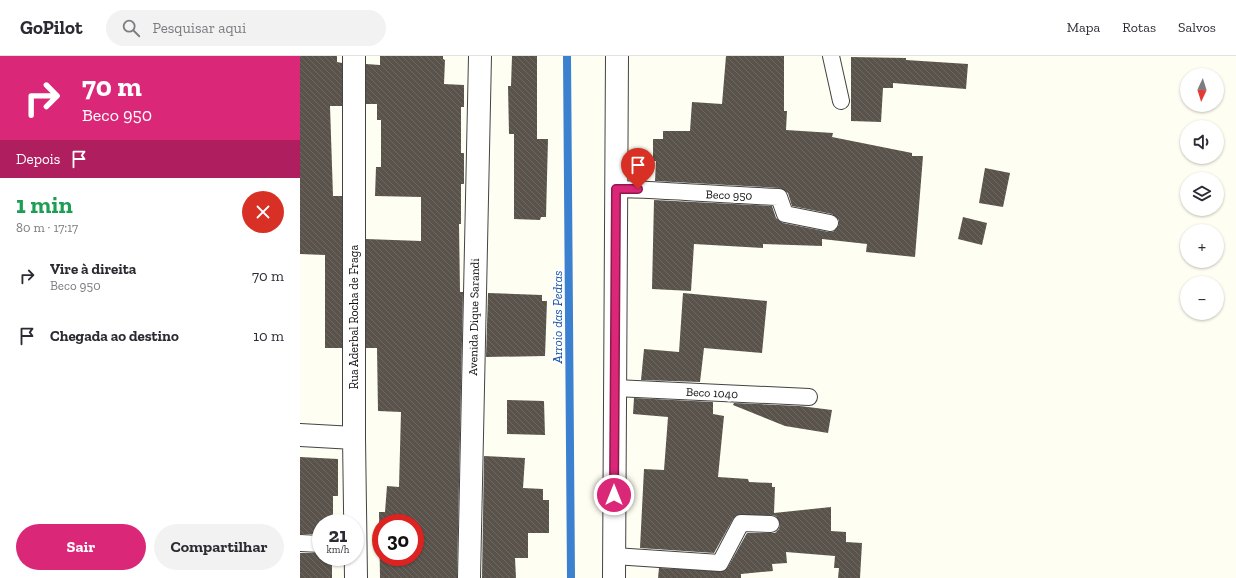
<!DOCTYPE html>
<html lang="pt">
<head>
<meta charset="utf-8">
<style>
  body { margin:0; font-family:"Zilla Slab",serif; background:#f2f2f3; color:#2b2b33; height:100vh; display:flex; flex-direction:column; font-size:15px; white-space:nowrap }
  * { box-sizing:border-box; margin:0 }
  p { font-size:13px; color:#7c7c81 }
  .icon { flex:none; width:22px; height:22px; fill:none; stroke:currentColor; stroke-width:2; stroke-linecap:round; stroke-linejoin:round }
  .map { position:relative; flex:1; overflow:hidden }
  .sheet { display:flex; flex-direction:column; background:#fff; width:300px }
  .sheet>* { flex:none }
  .top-card { background:#db2777; color:#fff; overflow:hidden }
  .needle { width:26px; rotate:184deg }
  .tools { position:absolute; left:880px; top:12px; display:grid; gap:8px }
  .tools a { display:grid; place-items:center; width:44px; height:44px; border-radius:50%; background:#fff; box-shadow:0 1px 3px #0004; font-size:20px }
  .speed { position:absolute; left:12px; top:458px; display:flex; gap:8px; font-size:20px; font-weight:700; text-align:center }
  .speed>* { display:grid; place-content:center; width:52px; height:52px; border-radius:50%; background:#fff; box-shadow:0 1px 3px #0004; line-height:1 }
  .speed small { font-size:10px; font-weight:400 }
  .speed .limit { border:6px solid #d22; background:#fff; color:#111 }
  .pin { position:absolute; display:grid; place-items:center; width:34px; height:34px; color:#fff; margin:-41px -17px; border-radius:50% 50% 50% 0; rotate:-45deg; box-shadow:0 0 4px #0007 }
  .pin .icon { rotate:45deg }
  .me { position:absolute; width:44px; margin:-22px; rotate:0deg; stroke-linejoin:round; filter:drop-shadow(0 0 3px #0008) }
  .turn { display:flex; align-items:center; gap:14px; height:84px; padding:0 16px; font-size:18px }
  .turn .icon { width:52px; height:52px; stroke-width:2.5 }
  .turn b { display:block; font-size:28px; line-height:34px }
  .then { display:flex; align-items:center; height:38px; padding:0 16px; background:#0003; gap:8px; font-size:15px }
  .round { display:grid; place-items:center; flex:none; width:42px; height:42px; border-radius:21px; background:#f2f2f3 }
  .summary { display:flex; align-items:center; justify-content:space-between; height:68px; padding:0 16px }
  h1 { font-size:24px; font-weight:700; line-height:30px; color:#1e9e55 }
  .action { display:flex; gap:8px; margin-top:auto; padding:8px 16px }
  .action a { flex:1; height:46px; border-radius:24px; background:#db2777; color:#fff; font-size:16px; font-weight:700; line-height:46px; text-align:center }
  .action a+a { background:#f2f2f3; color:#2b2b33 }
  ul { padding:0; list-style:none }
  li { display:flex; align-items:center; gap:12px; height:60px; padding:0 16px }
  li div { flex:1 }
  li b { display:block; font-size:15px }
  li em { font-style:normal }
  header { display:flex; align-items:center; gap:24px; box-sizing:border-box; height:56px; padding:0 20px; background:#fff; border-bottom:1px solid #e1e1e2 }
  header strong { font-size:19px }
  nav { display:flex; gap:22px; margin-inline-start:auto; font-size:14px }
  .search { width:280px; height:36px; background:#f2f2f3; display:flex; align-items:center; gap:10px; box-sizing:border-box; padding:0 14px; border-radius:22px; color:#7c7c81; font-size:15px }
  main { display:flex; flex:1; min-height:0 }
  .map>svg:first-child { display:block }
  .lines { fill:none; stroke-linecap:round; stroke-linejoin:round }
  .stream { stroke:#3c81d0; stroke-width:8 }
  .building { fill:url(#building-back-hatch); fill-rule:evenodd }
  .service-casing { stroke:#434343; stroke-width:18 }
  .minor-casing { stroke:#434343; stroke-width:24 }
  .service { stroke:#fff; stroke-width:16 }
  .minor { stroke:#fff; stroke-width:22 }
  .route-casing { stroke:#8e194d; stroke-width:10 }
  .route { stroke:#db2777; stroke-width:7 }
  .labels { text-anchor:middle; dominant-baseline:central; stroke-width:4; stroke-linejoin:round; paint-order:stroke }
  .street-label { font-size:12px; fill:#101010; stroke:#fff }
  .water-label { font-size:13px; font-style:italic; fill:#1553a6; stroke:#fff }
</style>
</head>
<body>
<header>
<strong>GoPilot</strong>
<div class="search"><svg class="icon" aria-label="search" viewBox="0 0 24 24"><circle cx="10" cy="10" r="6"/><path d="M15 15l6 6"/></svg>Pesquisar aqui</div>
<nav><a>Mapa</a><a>Rotas</a><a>Salvos</a></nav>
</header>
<main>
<section class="sheet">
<div class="top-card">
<div class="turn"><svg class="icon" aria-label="right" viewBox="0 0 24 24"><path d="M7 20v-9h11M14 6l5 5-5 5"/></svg><div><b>70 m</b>Beco 950</div></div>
<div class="then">Depois<svg class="icon" aria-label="arrive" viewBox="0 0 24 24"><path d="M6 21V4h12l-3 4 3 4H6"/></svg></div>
</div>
<div class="summary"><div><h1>1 min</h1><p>80 m · 17:17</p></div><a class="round" style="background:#d93025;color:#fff"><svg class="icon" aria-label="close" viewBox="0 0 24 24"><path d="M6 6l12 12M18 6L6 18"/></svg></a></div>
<ul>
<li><svg class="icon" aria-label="right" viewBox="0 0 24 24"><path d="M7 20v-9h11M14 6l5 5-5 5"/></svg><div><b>Vire à direita</b><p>Beco 950</p></div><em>70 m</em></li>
<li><svg class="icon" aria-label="arrive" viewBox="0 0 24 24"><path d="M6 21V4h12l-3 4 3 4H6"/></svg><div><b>Chegada ao destino</b></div><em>10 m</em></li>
</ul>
<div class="action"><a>Sair</a><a>Compartilhar</a></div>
</section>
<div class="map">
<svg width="936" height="522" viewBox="0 0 936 522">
  <defs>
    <pattern id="building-back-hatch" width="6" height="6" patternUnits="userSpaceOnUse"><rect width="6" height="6" fill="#59534c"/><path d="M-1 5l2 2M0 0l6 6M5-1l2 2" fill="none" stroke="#6c6761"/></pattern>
  </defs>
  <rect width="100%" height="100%" fill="#fffef3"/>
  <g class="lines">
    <path class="stream" d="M267,0L271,522"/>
  </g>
  <path class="building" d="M0,0H37V6L42,7V50H30L33,140H42V292H25V199L0,198Z
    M80,0H143V3L145,4L144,28L164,29V51H161V97H164V128H161V168H159L160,236H163L157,522H80L79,456H85L87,430L99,431L101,356L78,355L77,292H66V183L121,185V141L75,140L76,111H81V64H77V48H66V8L80,9ZM81,467H115V501H81Z
    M212,0H237V83H248L246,161H241L240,164L214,163V78H209L208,30H211Z
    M426,0H484V55H487L486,74L533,77L532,81L612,97V100H623L615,201L566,196L567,188L522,183V190L463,188V192L394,188L391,235L352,233L354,144L472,150L476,162L483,167L529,176H533L539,169V164L532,158L492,150L488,137L480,132L355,125L356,105H353V83H363V75H390L392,46L422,48Z
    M551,1L606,2V4L668,8L666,33L593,27V32H583L581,66L551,65Z
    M685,112L710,117L703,151L679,147Z
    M663,161L687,167L682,189L658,183Z
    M188,237L242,239V245H247L245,300L186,301Z
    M383,237L467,245L462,297L404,292L400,326L341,324L344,293L379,296Z
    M334,342L413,346V358L424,360L418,421L448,423L449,426L472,427V431H475L474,457L531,451V475L546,476V486L562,487L560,522H538L539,512H534L535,500L486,496L487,507L472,508L473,515L441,518V522H358L359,512L424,515L428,511L447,477H475L479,473L480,468L476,460L472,459H437L433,463L414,497L340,492L344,413L364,414L368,361L333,358Z
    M207,344L244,345L245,379L207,378Z
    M434,347L500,350L532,354L528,377L485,370L433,349Z
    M184,400L225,402L223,432L243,433V444H249V477H228V502H215L216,522H182Z
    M0,401L38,403V440H33V467H21V478H0Z
    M0,497H21V501H32V522H0Z"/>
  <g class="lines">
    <g class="service-casing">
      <path id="service" d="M531,0L541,45
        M316,133C370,134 424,139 479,141L485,158L530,167
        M315,332L509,341
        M0,487L21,488
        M314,500L420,507L441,467L471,468"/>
    </g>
    <g class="minor-casing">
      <path id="minor" d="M54,0V382L56,522
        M0,379L54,382
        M169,522L180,0
        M314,522L317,0"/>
    </g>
    <use href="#service" class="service"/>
    <use href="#minor" class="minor"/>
  </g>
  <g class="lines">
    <g class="route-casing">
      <path id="route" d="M314,439L316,133H338"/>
    </g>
    <use href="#route" class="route"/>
  </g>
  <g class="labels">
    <g class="street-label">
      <text transform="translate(429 139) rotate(2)">Beco 950</text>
      <text transform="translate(54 261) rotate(-90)">Rua Aderbal Rocha de Fraga</text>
      <text transform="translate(174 261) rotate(-89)">Avenida Dique Sarandi</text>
      <text transform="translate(412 337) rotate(3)">Beco 1040</text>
    </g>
    <g class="water-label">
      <text transform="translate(257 261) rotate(-90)">Arroio das Pedras</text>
    </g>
  </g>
</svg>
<div class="tools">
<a><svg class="needle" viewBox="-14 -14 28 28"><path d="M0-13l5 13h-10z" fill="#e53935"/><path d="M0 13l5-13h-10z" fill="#7c7c81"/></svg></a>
<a><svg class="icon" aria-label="sound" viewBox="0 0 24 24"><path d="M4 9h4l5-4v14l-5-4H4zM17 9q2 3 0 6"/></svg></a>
<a><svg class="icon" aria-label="layers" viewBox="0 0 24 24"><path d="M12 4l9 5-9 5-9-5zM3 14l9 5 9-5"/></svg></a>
<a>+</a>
<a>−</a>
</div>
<div class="speed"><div>21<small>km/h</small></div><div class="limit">30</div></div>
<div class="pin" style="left:338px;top:133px;background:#d93025"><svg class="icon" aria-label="arrive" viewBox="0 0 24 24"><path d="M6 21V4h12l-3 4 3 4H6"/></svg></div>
<svg class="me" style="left:314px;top:439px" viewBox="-20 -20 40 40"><circle r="17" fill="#db2777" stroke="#fff" stroke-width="3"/><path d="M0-11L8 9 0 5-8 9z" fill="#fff"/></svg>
</div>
</main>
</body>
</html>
